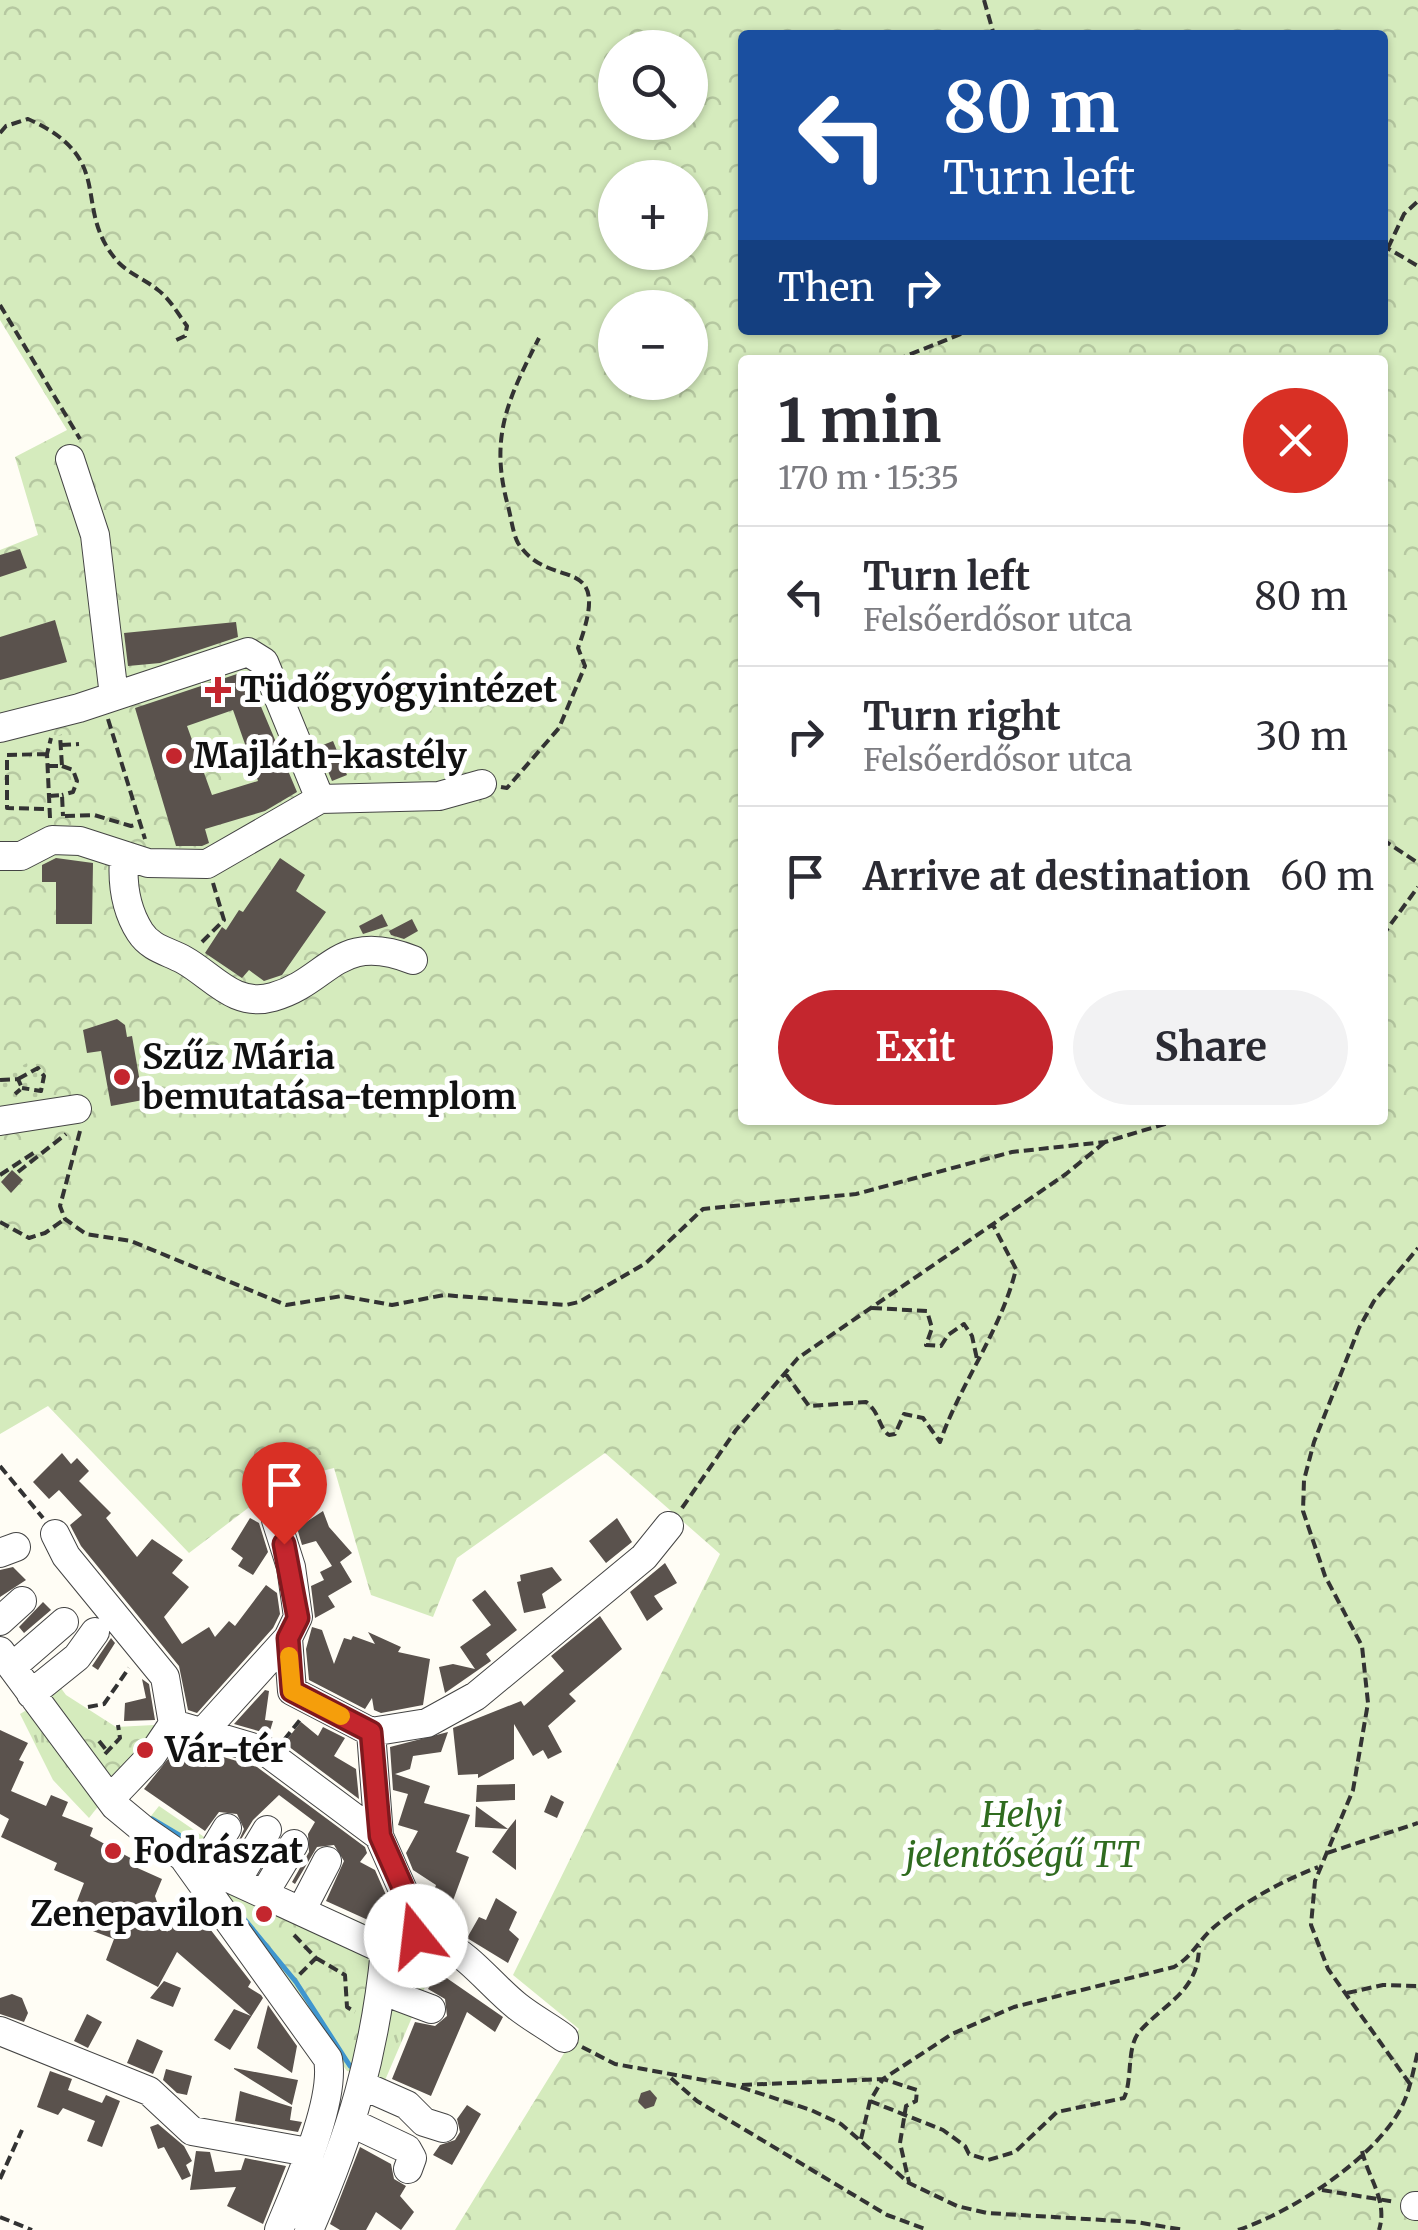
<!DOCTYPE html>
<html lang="en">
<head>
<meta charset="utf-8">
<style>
  body { margin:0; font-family:Merriweather,serif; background:#f2f2f3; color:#2b2b33; height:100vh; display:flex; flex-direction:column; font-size:38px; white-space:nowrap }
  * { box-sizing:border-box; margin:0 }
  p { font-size:32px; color:#7c7c81 }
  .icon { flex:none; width:55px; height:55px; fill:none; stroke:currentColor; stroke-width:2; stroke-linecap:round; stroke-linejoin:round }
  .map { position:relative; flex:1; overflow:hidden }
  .details { position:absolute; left:738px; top:355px; width:650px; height:770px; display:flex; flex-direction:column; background:#fff; border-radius:10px; box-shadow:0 2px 8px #0004 }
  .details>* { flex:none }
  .banner { position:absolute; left:738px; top:30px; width:650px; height:305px; border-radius:10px; box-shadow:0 2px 8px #0004; background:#1a4fa0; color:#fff; overflow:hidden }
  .tools { position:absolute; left:598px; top:30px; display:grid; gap:20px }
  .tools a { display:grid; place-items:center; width:110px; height:110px; border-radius:50%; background:#fff; box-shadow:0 2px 8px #0004; font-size:50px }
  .pin { position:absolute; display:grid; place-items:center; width:85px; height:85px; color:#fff; margin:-102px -42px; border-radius:50% 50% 50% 0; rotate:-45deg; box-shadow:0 0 10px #0007 }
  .pin .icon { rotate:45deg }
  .me { position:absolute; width:110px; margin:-55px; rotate:344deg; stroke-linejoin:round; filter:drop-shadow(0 0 8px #0008) }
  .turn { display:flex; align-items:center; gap:35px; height:210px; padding:0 40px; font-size:45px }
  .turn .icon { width:130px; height:130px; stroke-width:2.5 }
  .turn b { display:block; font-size:70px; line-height:85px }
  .then { display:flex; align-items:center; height:95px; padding:0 40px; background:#0003; gap:20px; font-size:38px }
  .round { display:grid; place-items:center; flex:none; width:105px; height:105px; border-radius:52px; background:#f2f2f3 }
  .overview { display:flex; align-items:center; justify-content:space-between; height:170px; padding:0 40px }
  h1 { font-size:60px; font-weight:700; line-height:75px }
  .cta { display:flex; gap:20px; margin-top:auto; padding:20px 40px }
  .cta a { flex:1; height:115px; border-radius:60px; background:#c4262e; color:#fff; font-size:40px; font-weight:700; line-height:115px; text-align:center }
  .cta a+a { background:#f2f2f3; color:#2b2b33 }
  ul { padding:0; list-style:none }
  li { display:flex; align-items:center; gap:30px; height:140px; padding:0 40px; border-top:2px solid #e1e1e2 }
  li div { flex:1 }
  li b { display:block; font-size:38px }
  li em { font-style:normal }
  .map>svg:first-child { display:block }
  .grass { fill:url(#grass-tufts) }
  .park { fill:url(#park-crowns); fill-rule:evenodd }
  .garden { fill:url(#garden-dots) }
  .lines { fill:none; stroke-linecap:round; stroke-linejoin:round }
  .stream { stroke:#3f96cf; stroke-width:5 }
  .building { fill:#5a524d; fill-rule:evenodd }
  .minor-casing { stroke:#444; stroke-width:30 }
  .path { stroke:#333; stroke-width:4; stroke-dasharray:10 5; stroke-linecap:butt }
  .minor { stroke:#fff; stroke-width:28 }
  .route-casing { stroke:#7f191e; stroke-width:25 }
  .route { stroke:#c4262e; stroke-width:18 }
  .slow { stroke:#f59e0b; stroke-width:18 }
  .poi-dot { fill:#c4262e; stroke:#fff; stroke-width:4 }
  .labels { text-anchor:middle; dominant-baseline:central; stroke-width:10; stroke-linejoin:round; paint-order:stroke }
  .poi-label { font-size:35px; font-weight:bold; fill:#111; stroke:#fff; text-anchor:start }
  .park-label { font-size:35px; font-style:italic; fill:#2f6b1f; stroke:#fff }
</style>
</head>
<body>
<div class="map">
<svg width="1418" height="2230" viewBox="0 0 1418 2230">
  <defs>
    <pattern id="grass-tufts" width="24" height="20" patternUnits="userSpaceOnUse" patternTransform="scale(2.5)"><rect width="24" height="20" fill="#d5ebbd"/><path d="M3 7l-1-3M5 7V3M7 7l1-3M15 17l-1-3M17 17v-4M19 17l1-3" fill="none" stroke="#b6c8a1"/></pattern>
    <pattern id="park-crowns" width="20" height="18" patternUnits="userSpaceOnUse" patternTransform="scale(2.5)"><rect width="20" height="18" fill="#d5ebbd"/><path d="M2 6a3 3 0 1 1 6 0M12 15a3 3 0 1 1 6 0" fill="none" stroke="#b6c8a1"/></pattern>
    <pattern id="garden-dots" width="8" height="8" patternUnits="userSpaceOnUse" patternTransform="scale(2.5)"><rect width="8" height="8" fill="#d5ebbd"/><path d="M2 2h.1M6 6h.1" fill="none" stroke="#b6c8a1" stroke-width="1.8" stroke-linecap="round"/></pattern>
  </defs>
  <rect width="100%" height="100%" fill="#fffdf5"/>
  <path class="grass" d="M30,1708L100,1804L89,1818L53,1780L20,1714Z
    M159,1806L210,1841L202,1854L147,1821Z
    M386,1906L399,1912L395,1929L386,1936L335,1920L338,1912L381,1931Z
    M397,1950L440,1952L383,2085L374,2081Z"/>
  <path class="park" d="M0,0H1418V2230H455L579,2029L513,1975L720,1554L605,1453L457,1558L433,1617L371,1595L334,1468L285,1480L189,1553L48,1406L0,1434V550L38,535L15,457L67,430L0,320ZM742,35H1382V330H742ZM615,48H690V122H615ZM615,178H690V252H615ZM615,308H690V382H615ZM742,360H1382V1120H742Z
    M55,1680L66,1695L116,1727L173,1724L113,1782L41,1694Z
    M203,1875L375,1960L351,2072L347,2071Z"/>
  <path class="garden" d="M35,1059L41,1097L0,1102V1077Z"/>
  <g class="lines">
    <path class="stream" d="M152,1819L179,1835
      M189,1842L204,1849
      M241,1915L296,1982L350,2066"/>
  </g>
  <path class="building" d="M20,549L27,568L0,577V555Z
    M55,620L67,662L0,680V637Z
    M236,622L238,637L160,663L128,666L124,633Z
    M246,671L297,792L265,811L205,829L209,843L202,846H176L135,708ZM233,710L258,781L212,795L187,726Z
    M333,741L347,775L332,781L318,747Z
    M56,858L93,863L92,924H56V882H42V865Z
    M280,858L305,875L296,891L326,912L282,975L264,981L249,970L242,978L205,953L222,927L226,930L239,910L243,912Z
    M382,914L388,926L363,934L359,926Z
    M412,919L418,931L404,939L391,935L389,931Z
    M117,1019L125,1025L127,1037L132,1036L143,1100L111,1106L101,1051L87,1053L83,1030Z
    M12,1170L23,1180L11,1193L1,1182Z
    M62,1453L71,1464L77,1458L89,1471L79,1481L111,1513L106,1518L137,1557L152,1539L183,1560L172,1573L189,1587L164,1617L182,1644L209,1627L215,1637L229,1621L235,1626L266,1585L277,1593L280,1614L273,1628L197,1713L188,1710L179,1666L81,1546L70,1525L82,1515L59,1490L49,1499L33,1482Z
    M323,1511L329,1527L352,1553L340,1562L352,1582L328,1596L335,1607L315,1618L311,1586L324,1580L320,1572L332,1566L316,1541L302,1545L297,1528Z
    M250,1518L259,1523L268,1552L253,1575L238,1566L243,1558L231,1549Z
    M617,1518L632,1542L606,1563L589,1541Z
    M665,1563L677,1583L654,1596L663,1609L647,1621L630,1592Z
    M13,1567L26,1580L0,1597V1570Z
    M552,1567L562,1580L542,1594L546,1608L524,1613L517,1582L521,1581L520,1575Z
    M485,1590L517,1630L486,1654L491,1661L445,1693L439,1667L453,1664L475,1669L460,1647L491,1625L472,1600Z
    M43,1602L51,1610L24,1633L19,1627Z
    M600,1616L622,1649L569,1694L576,1701L548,1726L562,1752L548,1759L543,1750L533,1756L514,1724V1759L478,1778V1774L458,1775L453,1728L521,1701L524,1706L564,1671L551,1656Z
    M312,1627L322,1630L334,1664L344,1638L351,1640L353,1636L375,1644L368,1632L401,1647L398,1652L430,1659L423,1705L381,1713L374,1710L372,1698L365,1709L309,1680L306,1649Z
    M111,1638L115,1643L98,1670L92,1666Z
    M142,1679L149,1684L155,1720L124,1721L125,1703L146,1698Z
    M265,1690L269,1691L265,1720L273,1721L269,1734L234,1724Z
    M301,1722L318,1736L323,1727L345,1738L334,1756L356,1769L359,1799L284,1743Z
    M0,1730L28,1743L19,1760L24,1762L11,1791L46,1806L51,1795L68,1802L62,1816L93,1828L90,1836L136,1861L133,1866L162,1879L155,1896L167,1932L186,1898L251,1982L248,1987L261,1995L263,1998L230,2050L214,2040L234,2009L251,2016L177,1952L158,1987L106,1960L114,1939L69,1922L84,1883L54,1870L57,1863L1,1837L9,1819L0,1814Z
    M448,1732L441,1752L413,1756L410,1769L395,1774L430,1786L424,1803L470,1815L456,1852L469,1857L451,1906L431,1899L436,1885L413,1870L406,1853L418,1831L398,1825L408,1794L393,1790L390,1747Z
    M180,1744L257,1767L365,1847L367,1853L360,1862L375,1870L386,1895L368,1920L326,1901L344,1861L334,1845L317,1847L295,1884L292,1882L309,1852L308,1834L315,1822L279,1795L253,1820L235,1849L244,1829L237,1814L219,1812L205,1831L144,1789Z
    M515,1784V1800L476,1802L477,1785Z
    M551,1795L564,1802L557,1818L544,1812Z
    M476,1806L508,1829L516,1819V1870L492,1852L508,1829L475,1827Z
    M496,1898L517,1912L509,1930L519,1939L508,1963L467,1938L479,1917L486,1920Z
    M438,1972L503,2017L495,2032L467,2012L431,2096L392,2079L415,2022L435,2026L447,2016L445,1999L428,1989Z
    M164,1981L181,1988L173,2007L150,1998Z
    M12,1994L22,1998L28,2013L24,2022L0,2014V1998Z
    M268,2005L297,2046L292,2073L257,2048Z
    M87,2014L102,2022L88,2048L74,2041Z
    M137,2039L163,2051L153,2074L127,2063Z
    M234,2068L298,2080L292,2105L234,2069Z
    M166,2069L192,2076L187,2095L177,2093L163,2080Z
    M50,2071L72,2079L68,2090L102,2103L106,2095L120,2101L102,2147L87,2141L95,2121L63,2108L58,2115L37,2107Z
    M650,2090L657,2098L654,2106L645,2109L638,2102L641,2093Z
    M240,2091L292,2107L290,2120L302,2122L298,2132L235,2121Z
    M467,2105L481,2114L452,2165L433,2155L440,2145L455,2140L460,2132L457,2119Z
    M158,2124L184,2146L192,2161L186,2165L191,2176L182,2180L164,2147L158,2149L150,2127Z
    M360,2147L391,2164L394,2179L406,2186L400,2196L414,2212L401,2230L376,2212L366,2230H340L330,2224Z
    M196,2151L210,2152L215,2172L241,2170L245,2158L286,2166L263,2224L227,2206L236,2187L190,2190Z"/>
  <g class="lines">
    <g class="minor-casing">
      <path id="minor" d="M70,459L95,535L114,696
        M0,728L79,708L248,652L264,662L320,799L207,864L148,863L80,841L52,840L21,856H0
        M320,799L439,796L482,784
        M124,858C122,884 126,910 140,932C151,949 168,951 184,960C213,976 234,1008 273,997C330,981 337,930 413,960
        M0,1121L77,1109
        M276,1520L291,1567L298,1617L288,1638L292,1691L371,1732L427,1723L476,1696L644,1557L669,1526
        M55,1534L66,1556L165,1677L173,1724
        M0,1553L16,1547
        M0,1621L22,1601
        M0,1651L115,1806L144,1830L183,1857L385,1950
        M12,1667L64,1622
        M31,1694L77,1657L95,1632
        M173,1724L265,1751L379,1836
        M371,1732L379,1836L413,1913L416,1935
        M202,1733L288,1638
        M110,1799L152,1755L173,1724
        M183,1857L328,2059C336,2102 296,2188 279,2230
        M204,1866L227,1828
        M237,1880L267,1830
        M265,1892L294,1844
        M302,1909L327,1861
        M385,1950C442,1913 476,1973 517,2006C532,2018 549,2027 564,2038
        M382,1979L399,1997L431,2009
        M0,2031L149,2091L192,2131L308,2152
        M364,2086L407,2105L424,2122L443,2128
        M352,2123L407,2149L412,2158L408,2169
        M1415,2206H1418
        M309,2230C351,2134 375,2054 385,1950"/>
    </g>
    <path class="path" d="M984,0L994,35
      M0,133L6,126L28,119C120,160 69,208 119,263C130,274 146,280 158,290C170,299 178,314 187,326L185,336L174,341
      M1382,245L1418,266
      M1388,248L1404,214L1418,201
      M0,305L80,439
      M896,360L971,330
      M108,719L145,839
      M61,745L79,744
      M47,754L7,755V808L49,809
      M48,766H62L60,735
      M62,766L73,770L77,781L73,792L62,795
      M501,787L507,788L559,728L585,666L578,648C615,548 550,594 518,543C513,534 511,517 508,506C489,437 508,399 539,338
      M49,796L62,795L63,816
      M65,816L94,815L131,826L138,824
      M50,818L47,754L51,738
      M1382,839L1418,863
      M1382,936L1418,887
      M202,942L224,920L213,883
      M18,1079L38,1068L44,1076L41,1091L22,1088
      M0,1080L18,1079L22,1088L15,1094
      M80,1131L60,1206L65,1219L86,1234L131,1241L286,1305L342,1296L392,1305L444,1295L566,1305L579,1302L646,1263L703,1209L856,1194L1012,1152L1105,1142L1178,1120
      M18,1172L66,1134
      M0,1175L35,1152
      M0,1222L29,1238L45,1233L65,1219
      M872,1308L927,1311L932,1328L926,1345L941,1346L948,1335L964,1324L972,1336L977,1359
      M785,1373L809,1406L866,1402C880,1412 878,1427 889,1435L895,1434L904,1414L923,1418L940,1442C961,1382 1001,1331 1016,1269L993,1225
      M0,1466L43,1518
      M682,1508L736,1430L798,1358L1066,1174L1105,1142
      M88,1707L104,1704L129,1668
      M284,1740L300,1720
      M99,1741L107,1751
      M105,1754L120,1738L118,1725
      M1327,1853L1418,1823
      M294,1935L316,1958L296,1978
      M316,1958L345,1975L347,2007L355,2012
      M1347,1993L1383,1985L1418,1986
      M582,2047L615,2064L737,2086L811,2110L841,2124L909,2183L957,2206L987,2213L1136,2222L1184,2230
      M671,2078L697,2101L887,2215L928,2230
      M1410,2084L1328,1969L1311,1925L1315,1881L1353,1790L1368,1703L1362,1646L1325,1576L1303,1511L1304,1480L1314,1442L1359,1328L1374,1301L1418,1248
      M742,2085L883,2079L952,2034L1014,2007L1174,1967C1192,1957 1198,1941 1213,1928C1245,1901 1280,1882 1318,1867
      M870,2101L943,2130L965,2146L969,2154L988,2160L1015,2152L1057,2112L1124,2098C1133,2079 1126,2046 1140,2031C1166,2002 1199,1991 1199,1946
      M861,2139L870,2101L883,2079L917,2090L916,2101L906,2106L900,2143L909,2182
      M1362,2151C1369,2180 1388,2201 1379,2230
      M0,2179L22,2130
      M1322,2190L1396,2202
      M0,2217L32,2230
      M1238,2230C1292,2212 1371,2161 1400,2110C1410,2092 1413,2071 1418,2051"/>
    <use href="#minor" class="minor"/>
  </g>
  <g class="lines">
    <g class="route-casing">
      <path id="route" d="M284,1544L298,1618L288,1638L292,1691L371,1732L380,1836L414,1913L416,1936"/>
    </g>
    <use href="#route" class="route"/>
    <path class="slow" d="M289,1656L292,1691L341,1716"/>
  </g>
  <g class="poi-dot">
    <path d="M213 675h10v10h10v10h-10v10h-10v-10h-10v-10h10z"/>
    <circle cx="174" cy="756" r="10"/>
    <circle cx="122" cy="1077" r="10"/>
    <circle cx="145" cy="1750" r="10"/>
    <circle cx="113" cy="1851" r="10"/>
    <circle cx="264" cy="1914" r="10"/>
  </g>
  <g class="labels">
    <g class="poi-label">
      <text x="240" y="690">Tüdőgyógyintézet</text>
      <text x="194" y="756">Majláth-kastély</text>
      <text x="142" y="1057">Szűz Mária<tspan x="142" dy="40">bemutatása-templom</tspan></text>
      <text x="165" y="1750">Vár-tér</text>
      <text x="133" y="1851">Fodrászat</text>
      <text x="244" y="1914" text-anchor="end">Zenepavilon</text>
    </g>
    <g class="park-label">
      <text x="1022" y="1815">Helyi<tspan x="1022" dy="40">jelentőségű TT</tspan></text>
    </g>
  </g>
</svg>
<div class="tools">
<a><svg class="icon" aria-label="search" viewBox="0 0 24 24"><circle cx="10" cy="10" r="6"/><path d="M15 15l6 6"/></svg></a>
<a>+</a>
<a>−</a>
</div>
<div class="pin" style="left:284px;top:1544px;background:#d93025"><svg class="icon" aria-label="arrive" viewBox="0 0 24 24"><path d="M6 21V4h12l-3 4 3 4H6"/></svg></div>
<svg class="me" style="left:416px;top:1936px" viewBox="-20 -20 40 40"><circle r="19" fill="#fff"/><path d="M0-13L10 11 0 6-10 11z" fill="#c4262e"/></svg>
<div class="banner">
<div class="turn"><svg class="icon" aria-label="left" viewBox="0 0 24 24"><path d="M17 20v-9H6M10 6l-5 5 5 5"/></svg><div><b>80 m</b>Turn left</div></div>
<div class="then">Then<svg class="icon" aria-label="right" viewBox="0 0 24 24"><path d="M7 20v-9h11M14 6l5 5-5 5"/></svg></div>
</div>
<section class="details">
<div class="overview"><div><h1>1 min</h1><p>170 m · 15:35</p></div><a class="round" style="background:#d93025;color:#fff"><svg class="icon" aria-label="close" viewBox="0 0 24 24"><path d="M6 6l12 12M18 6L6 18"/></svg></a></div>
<ul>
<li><svg class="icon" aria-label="left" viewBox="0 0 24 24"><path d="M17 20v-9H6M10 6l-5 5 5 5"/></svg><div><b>Turn left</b><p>Felsőerdősor utca</p></div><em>80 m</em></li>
<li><svg class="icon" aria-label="right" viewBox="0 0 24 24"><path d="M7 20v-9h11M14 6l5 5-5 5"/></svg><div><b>Turn right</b><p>Felsőerdősor utca</p></div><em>30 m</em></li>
<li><svg class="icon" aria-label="arrive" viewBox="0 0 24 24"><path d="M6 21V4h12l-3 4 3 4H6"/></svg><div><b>Arrive at destination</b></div><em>60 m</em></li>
</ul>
<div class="cta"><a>Exit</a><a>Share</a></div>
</section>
</div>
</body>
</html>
